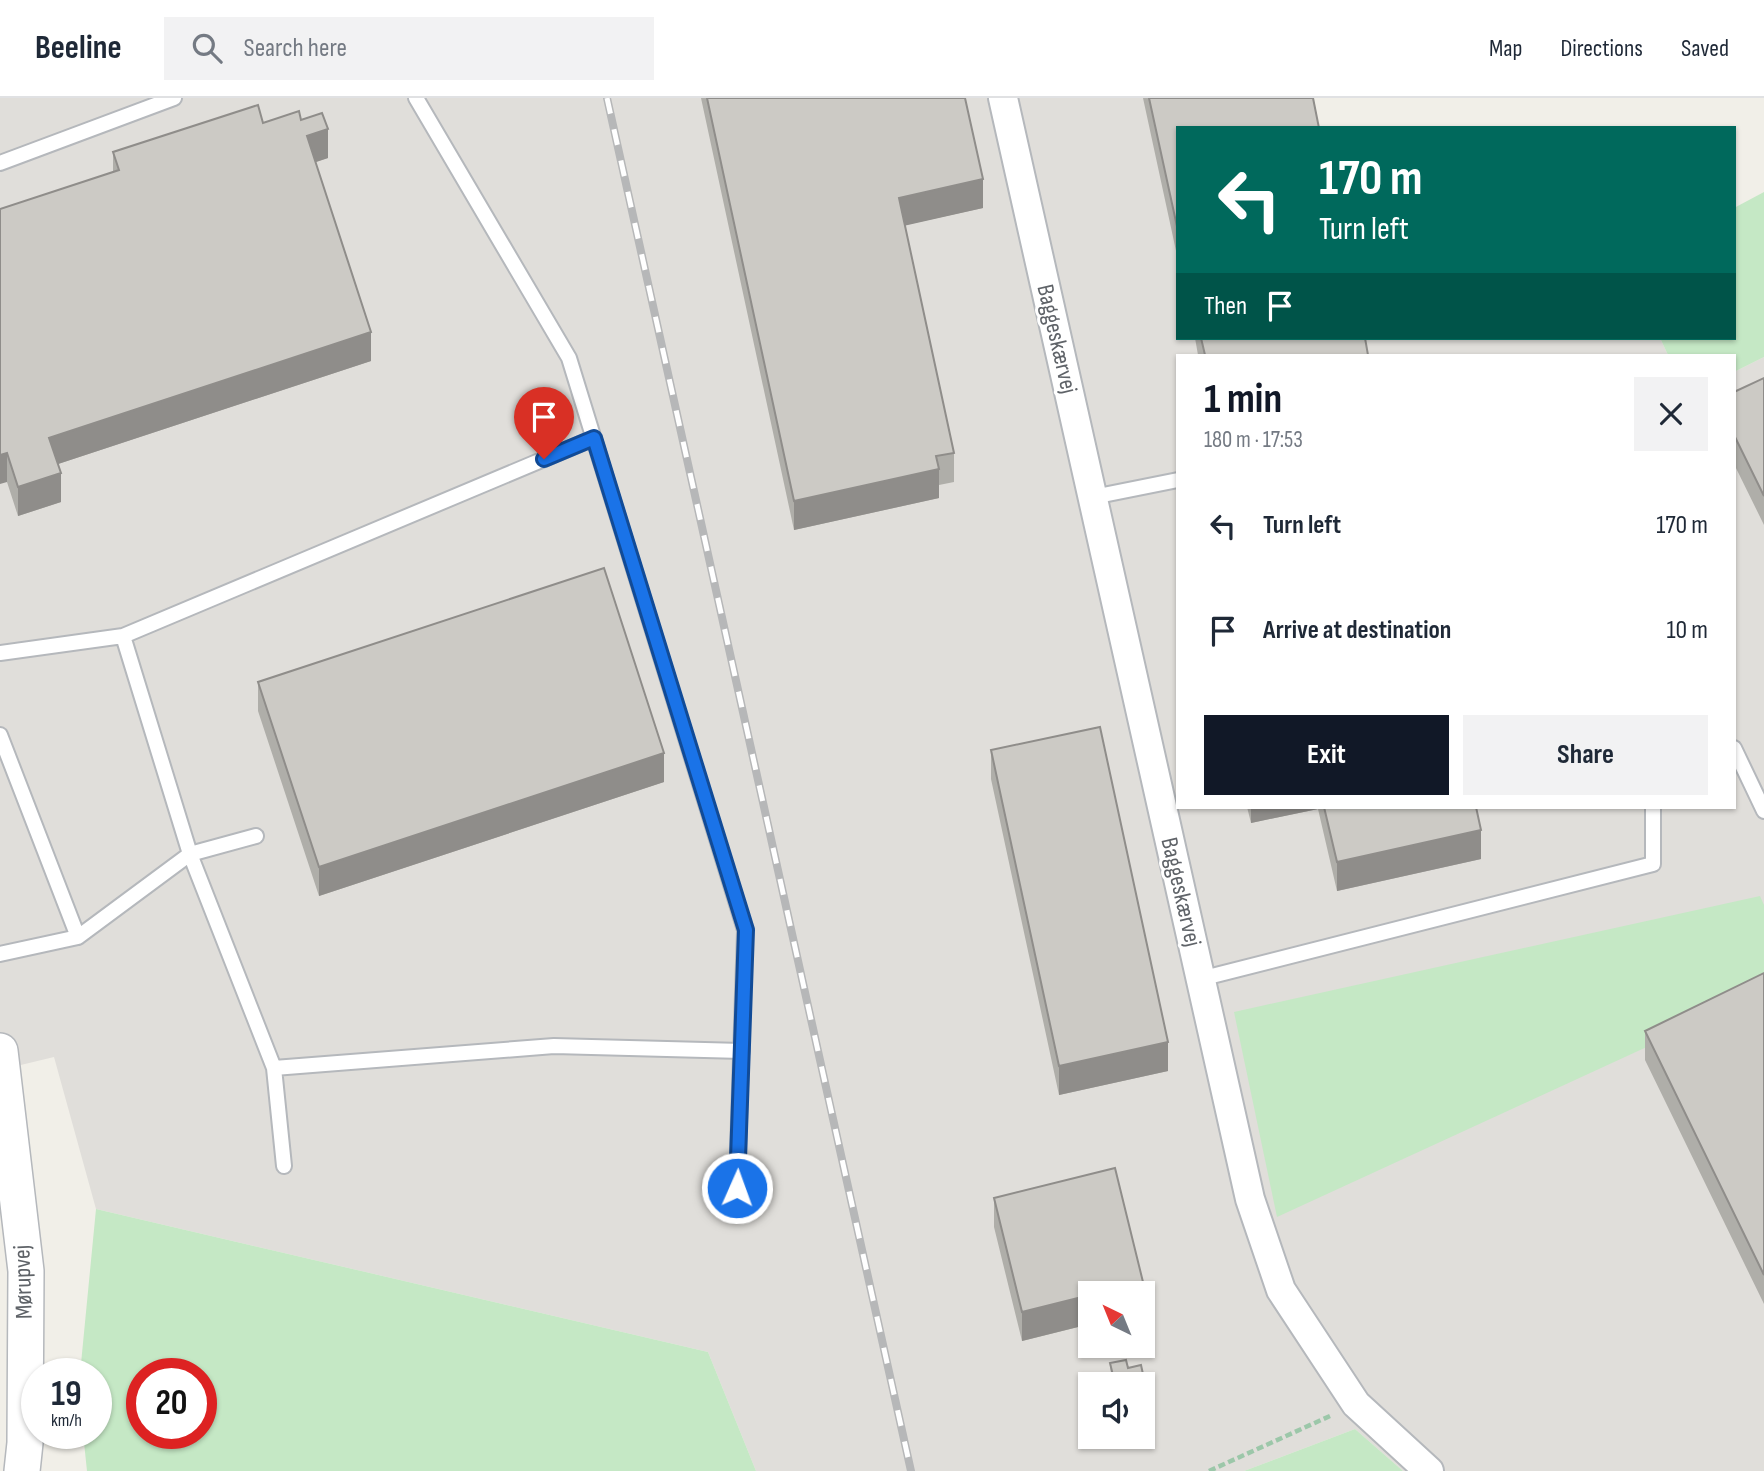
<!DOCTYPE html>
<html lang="en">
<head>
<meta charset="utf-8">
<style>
  body { margin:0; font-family:"Sofia Sans Condensed",sans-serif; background:#f2f2f3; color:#1f2937; height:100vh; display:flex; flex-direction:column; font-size:26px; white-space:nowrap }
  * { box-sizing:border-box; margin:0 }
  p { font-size:23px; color:#747a83 }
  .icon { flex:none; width:38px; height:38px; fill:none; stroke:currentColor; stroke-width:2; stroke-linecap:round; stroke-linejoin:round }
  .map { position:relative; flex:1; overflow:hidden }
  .drawer { position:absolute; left:1176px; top:256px; width:560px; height:455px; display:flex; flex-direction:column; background:#fff; border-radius:0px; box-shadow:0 2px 5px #0004 }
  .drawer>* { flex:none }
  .hud { position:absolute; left:1176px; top:28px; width:560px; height:214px; border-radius:0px; box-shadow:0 2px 5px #0004; background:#00695c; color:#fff; overflow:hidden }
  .needle { width:46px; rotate:317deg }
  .buttons { position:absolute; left:1078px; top:1183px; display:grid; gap:14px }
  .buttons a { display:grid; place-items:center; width:77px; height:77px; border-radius:0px; background:#fff; box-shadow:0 2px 5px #0004; font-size:35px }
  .speed { position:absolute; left:21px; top:1260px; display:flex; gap:14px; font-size:35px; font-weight:700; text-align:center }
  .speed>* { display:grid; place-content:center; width:91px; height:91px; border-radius:50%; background:#fff; box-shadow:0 2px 5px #0004; line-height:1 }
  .speed small { font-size:18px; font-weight:400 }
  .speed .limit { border:10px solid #d22; background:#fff; color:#111 }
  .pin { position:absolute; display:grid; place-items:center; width:60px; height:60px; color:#fff; margin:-72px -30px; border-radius:50% 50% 50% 0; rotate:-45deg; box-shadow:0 0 7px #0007 }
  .pin .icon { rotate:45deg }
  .me { position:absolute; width:77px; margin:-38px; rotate:2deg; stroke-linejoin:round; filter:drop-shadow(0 0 5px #0008) }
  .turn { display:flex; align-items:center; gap:24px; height:147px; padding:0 28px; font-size:32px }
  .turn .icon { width:91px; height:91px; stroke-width:2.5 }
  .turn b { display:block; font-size:49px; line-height:60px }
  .then { display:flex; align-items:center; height:66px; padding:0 28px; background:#0003; gap:14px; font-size:26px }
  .round { display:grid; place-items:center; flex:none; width:74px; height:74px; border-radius:0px; background:#f2f2f3 }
  .summary { display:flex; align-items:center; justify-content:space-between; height:119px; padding:0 28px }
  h1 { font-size:42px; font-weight:700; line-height:52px; color:#111827 }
  .action { display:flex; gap:14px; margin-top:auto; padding:14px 28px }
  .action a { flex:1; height:80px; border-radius:0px; background:#111827; color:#fff; font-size:28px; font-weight:700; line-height:80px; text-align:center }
  .action a+a { background:#f2f2f3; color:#1f2937 }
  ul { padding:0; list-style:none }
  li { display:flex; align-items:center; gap:21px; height:105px; padding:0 28px }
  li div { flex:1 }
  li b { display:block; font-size:26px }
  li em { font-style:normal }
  header { display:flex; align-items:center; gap:42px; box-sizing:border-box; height:98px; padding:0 35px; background:#fff; border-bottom:2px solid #e0e1e3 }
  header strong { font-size:33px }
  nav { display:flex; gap:38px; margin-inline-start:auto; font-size:24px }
  .search { width:490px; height:63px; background:#f2f2f3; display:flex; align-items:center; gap:18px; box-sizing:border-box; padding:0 24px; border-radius:0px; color:#747a83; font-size:26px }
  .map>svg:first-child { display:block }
  .industrial { fill:#e0deda; fill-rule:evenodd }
  .green { fill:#c5e8c5; fill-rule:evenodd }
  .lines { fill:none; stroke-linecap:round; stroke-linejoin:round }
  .service-casing { stroke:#b5b8bc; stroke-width:18 }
  .minor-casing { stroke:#b5b8bc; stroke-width:32 }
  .tertiary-casing { stroke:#b5b8bc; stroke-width:38 }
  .path { stroke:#9cc7a9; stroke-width:4.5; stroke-dasharray:7 3.5; stroke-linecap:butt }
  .service { stroke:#fff; stroke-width:14 }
  .minor { stroke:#fff; stroke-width:28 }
  .tertiary { stroke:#fff; stroke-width:35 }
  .rail-casing { stroke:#b6b7b8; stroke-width:8 }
  .rail { stroke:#fff; stroke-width:5; stroke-dasharray:16; stroke-linecap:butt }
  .wall { fill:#afaea9 }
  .shaded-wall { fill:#8f8d8a }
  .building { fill:#cccac5; stroke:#8f8d8a; stroke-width:2 }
  .route-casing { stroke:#114b97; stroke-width:18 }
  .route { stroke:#1a73e8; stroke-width:12 }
  .labels { text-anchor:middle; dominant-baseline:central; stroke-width:6; stroke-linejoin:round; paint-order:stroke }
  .street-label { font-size:24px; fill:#5f6368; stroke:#fff }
</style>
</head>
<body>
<header>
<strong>Beeline</strong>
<div class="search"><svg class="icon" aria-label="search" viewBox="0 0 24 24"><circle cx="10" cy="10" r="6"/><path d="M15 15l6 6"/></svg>Search here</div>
<nav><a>Map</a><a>Directions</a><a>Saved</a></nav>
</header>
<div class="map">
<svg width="1764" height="1373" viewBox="0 0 1764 1373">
  <rect width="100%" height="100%" fill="#f1efe8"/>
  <path class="industrial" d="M0,0H1314L1319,30H1178V240H1660L1668,257H1178V709H1734V274L1764,259V1373H1403L1355,1331L1244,1373H756L708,1254L96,1111L54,959L0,972ZM1090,1195H1143V1248H1090ZM1090,1286H1143V1339H1090Z"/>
  <path class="green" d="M1764,94V259L1734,274V257H1668L1660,240H1734V110Z
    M1760,798L1764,807V895L1277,1119L1234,914Z
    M96,1111L708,1254L756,1373H87L83,1335H96V1276H80ZM142,1276H201V1335H142Z
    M1355,1331L1403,1373H1244Z"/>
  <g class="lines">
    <g class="service-casing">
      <path id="service" d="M416,0L569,260L745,832L736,1117
        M0,65L174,0
        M1093,399L1178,382
        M123,538L190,756L274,970L284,1068
        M0,555L123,538L594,340
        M0,637L78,839
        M1734,650L1764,713
        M0,856L78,839L190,756L256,738
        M1200,881L1653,766V709
        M274,970L554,948L742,953"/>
    </g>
    <g class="minor-casing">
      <path id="minor" d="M1003,0L1250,1101L1281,1192L1356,1306L1429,1373"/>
    </g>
    <g class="tertiary-casing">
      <path id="tertiary" d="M0,953L26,1173L25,1345L22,1373"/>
    </g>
    <path class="path" d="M1209,1373L1330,1318"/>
    <use href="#service" class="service"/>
    <use href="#minor" class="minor"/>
    <use href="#tertiary" class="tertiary"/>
    <g class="rail-casing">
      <path id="rail" d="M607,0L911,1373"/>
    </g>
    <use href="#rail" class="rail"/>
  </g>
  <path class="wall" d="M701,0H965L983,110L905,127L954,355V384L939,387V400L794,432Z
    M1143,0H1313L1178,30V162Z
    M301,22L328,60L316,64L371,263L58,366L61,404L18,418L7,384L0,111L113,74V54L263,25Z
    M1195,240H1365L1368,257H1198Z
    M1764,280V427L1734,366V294Z
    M258,584L664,684L319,798L258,613Z
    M991,652L1168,973L1059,997L991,681Z
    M1247,709H1476L1481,761L1337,793L1318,711L1251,725Z
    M1764,875V1206L1645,962V933Z
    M994,1100L1143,1213L1090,1195V1226L1022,1243L994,1129Z
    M1126,1262L1128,1270L1141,1267L1148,1299V1314L1143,1315V1286H1112L1110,1265Z"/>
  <path class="shaded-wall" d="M328,31V60L307,67V38Z
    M983,81V110L899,129V100Z
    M371,234V263L49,369V340Z
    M7,355V384L0,386V357Z
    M939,371V400L794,432V403Z
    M61,375V404L18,418V389Z
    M664,655V684L319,798V769Z
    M1251,709H1318V711L1251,725Z
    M1481,732V761L1337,793V764Z
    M1168,944V973L1059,997V968Z
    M1143,1184V1213V1195H1098Z
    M1090,1197V1226L1022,1243V1214Z"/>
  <path class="building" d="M707,0H965L983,81L899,100L954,355L936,358L939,371L794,403Z
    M1149,0H1313L1319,30H1178V133Z
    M258,7L263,25L299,13L301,22L322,15L328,31L307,38L371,234L49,340L61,375L18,389L7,355L0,357V111L119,72L113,54Z
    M1201,240H1365L1368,257H1205Z
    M1764,280V398L1734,337V294Z
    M604,470L664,655L319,769L258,584Z
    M1100,629L1168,944L1059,968L991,652Z
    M1324,709H1476L1481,732L1337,764Z
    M1764,875V1177L1645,933Z
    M1115,1070L1143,1184L1098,1195H1090V1197L1022,1214L994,1100Z
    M1126,1262L1128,1270L1141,1267L1148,1299L1143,1300V1286H1115L1110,1265Z"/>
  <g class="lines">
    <g class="route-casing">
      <path id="route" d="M544,361L594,340L746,832L737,1090"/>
    </g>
    <use href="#route" class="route"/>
  </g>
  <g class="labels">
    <g class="street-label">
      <text transform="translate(1057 241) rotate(77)">Baggeskærvej</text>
      <text transform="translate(1181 794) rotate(77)">Baggeskærvej</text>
      <text transform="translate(23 1184) rotate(-92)">Mørupvej</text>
    </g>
  </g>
</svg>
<div class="buttons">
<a><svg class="needle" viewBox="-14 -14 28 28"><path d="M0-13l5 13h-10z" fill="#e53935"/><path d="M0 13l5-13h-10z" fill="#747a83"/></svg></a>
<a><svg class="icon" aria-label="sound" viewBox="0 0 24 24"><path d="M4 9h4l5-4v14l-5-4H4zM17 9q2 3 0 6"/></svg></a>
</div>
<div class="speed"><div>19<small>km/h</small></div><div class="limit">20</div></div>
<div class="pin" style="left:544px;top:361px;background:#d93025"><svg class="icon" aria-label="arrive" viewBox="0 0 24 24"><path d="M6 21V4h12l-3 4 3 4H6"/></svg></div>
<svg class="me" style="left:737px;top:1090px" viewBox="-20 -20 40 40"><circle r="17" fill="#1a73e8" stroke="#fff" stroke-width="3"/><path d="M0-11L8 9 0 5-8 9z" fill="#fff"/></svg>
<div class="hud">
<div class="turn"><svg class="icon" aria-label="left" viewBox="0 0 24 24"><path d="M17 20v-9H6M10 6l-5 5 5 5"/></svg><div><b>170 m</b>Turn left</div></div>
<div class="then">Then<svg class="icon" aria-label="arrive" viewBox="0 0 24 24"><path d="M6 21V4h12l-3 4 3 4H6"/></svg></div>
</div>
<section class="drawer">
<div class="summary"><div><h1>1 min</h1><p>180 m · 17:53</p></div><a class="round"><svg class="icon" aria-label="close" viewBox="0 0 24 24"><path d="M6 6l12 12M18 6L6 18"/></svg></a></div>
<ul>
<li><svg class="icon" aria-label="left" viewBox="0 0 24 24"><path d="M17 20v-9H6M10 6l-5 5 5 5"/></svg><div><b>Turn left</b></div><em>170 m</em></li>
<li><svg class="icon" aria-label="arrive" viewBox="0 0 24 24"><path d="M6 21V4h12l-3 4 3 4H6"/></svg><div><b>Arrive at destination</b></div><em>10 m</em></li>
</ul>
<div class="action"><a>Exit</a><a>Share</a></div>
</section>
</div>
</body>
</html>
